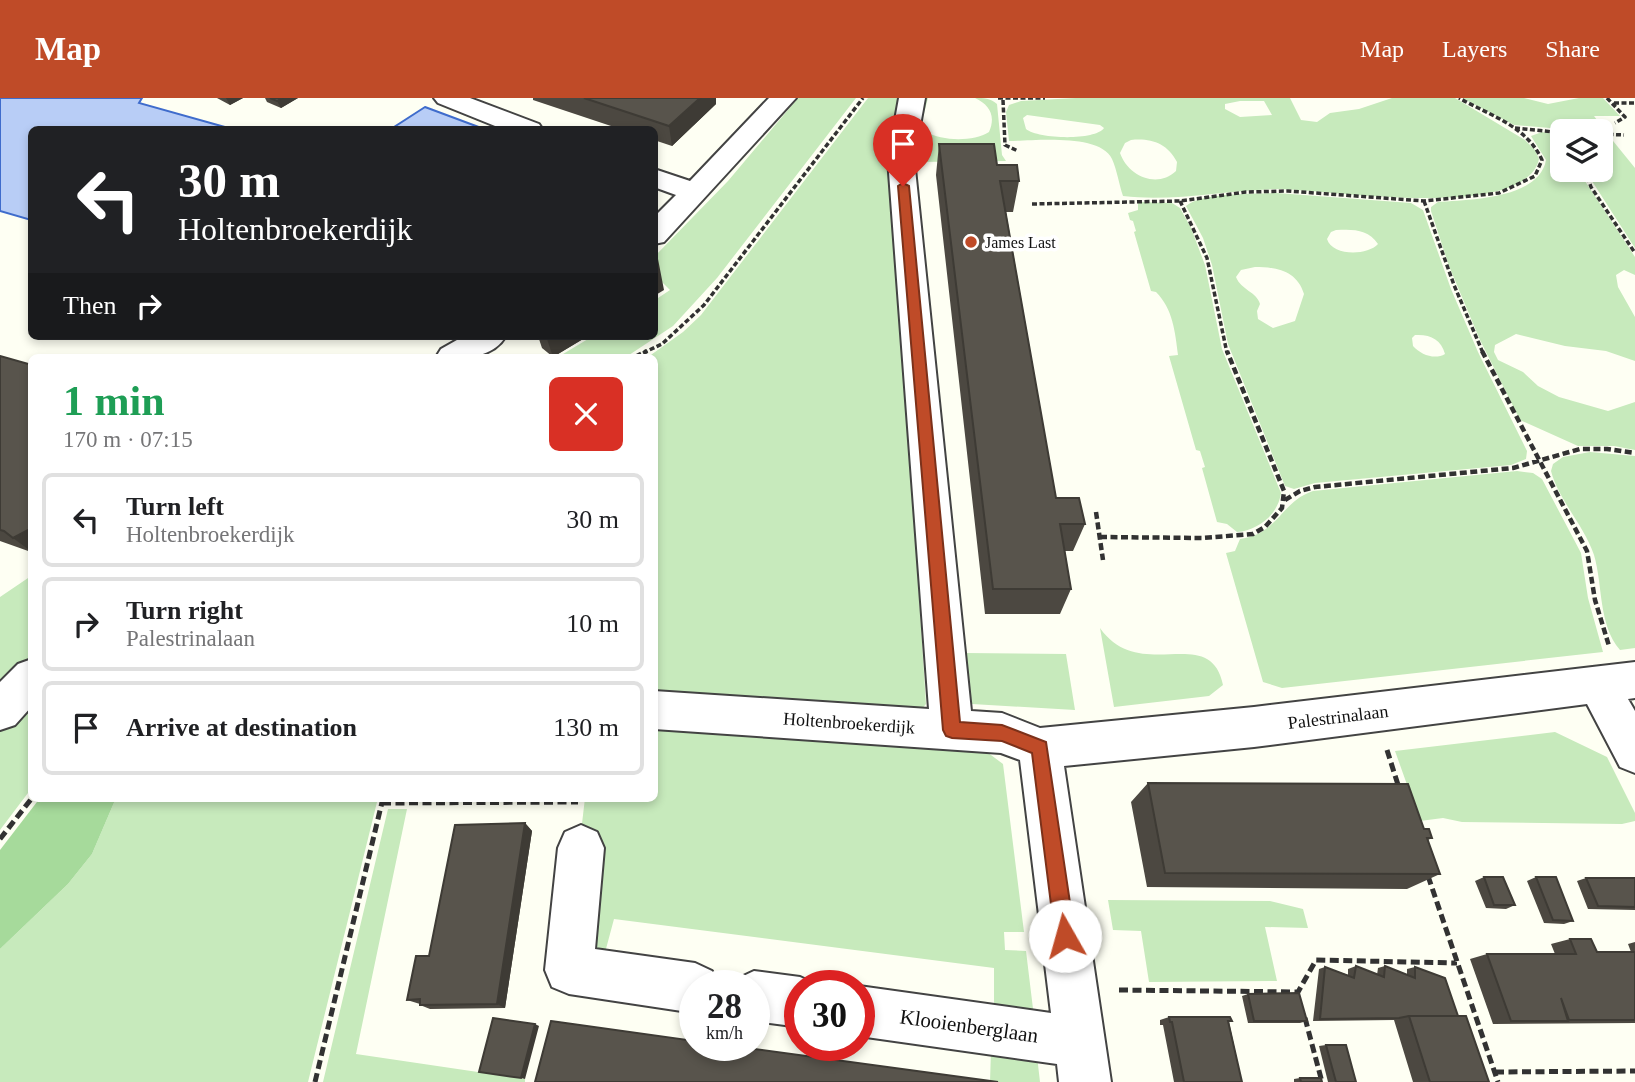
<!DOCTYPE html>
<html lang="en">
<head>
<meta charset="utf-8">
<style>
  body { margin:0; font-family:Georgia,serif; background:#f6f6f6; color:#202124; height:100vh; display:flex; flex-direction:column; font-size:26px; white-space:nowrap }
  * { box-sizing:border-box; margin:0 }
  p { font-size:23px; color:#757577 }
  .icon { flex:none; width:38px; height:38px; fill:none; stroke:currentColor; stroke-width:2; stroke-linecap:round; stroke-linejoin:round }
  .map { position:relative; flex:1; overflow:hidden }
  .panel { position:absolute; left:28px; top:256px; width:630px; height:448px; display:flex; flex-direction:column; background:#fff; border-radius:10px; box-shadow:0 4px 10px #0003 }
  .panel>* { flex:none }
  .hud { position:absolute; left:28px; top:28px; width:630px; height:214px; border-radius:10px; box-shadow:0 4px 10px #0003; background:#202124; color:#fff; overflow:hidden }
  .fabs { position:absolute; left:1550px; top:21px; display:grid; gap:14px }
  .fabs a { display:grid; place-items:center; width:63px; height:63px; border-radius:10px; background:#fff; box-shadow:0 4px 10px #0003; font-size:35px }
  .speed { position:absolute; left:679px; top:872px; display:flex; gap:14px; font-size:35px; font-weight:700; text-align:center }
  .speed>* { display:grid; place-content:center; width:91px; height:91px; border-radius:50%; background:#fff; box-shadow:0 4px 10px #0003; line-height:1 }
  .speed small { font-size:18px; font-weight:400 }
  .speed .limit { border:10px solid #d22; background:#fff; color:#111 }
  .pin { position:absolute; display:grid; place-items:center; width:60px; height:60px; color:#fff; margin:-72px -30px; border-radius:50% 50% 50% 0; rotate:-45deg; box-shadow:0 0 7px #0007 }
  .pin .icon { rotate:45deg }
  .me { position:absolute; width:77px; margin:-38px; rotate:353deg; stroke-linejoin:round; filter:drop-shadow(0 0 5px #0008) }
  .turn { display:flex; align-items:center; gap:24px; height:147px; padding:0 35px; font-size:32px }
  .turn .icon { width:91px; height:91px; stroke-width:2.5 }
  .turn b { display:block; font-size:49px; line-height:60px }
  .then { display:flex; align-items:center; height:66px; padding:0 35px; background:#0003; gap:14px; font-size:26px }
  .round { display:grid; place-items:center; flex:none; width:74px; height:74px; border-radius:10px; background:#f6f6f6 }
  .headline { display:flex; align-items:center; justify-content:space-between; height:119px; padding:0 35px }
  h1 { font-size:42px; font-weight:800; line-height:52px; color:#1e9e55 }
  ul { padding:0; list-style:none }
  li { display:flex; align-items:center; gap:21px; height:94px; margin:0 14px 10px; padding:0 21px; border:4px solid #e0e0e0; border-radius:10px }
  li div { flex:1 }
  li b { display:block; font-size:26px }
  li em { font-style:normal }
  header { display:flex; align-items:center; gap:42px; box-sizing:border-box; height:98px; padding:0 35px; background:#bf4b28; color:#fff }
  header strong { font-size:33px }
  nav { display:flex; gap:38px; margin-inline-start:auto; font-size:24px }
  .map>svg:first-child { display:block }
  .green { fill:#c7eabc; fill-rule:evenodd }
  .forest { fill:#a6da9b }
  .water { fill:#b8cdf6; stroke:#3f6ccc; stroke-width:2 }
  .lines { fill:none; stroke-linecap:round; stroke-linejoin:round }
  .minor-casing { stroke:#434343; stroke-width:4 }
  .path-far2 { stroke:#323232; stroke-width:3.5; stroke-dasharray:5 2.5; stroke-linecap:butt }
  .path-far1 { stroke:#323232; stroke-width:4.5; stroke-dasharray:7 3.5; stroke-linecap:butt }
  .path { stroke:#323232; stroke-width:5; stroke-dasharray:9 4.5; stroke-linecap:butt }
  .minor { fill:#fff; fill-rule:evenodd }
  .wall { fill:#4c4841 }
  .shaded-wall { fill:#3e3b35 }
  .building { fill:#58544c; stroke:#3e3b35; stroke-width:2 }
  .route { fill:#bf4b28; stroke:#7c311a; stroke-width:2 }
  .poi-dot { fill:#bf4b28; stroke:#fff; stroke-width:2.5 }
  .labels { text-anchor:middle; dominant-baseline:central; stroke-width:7; stroke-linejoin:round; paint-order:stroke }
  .far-poi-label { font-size:16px; fill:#101010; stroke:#fff; text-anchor:start }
  .street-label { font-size:18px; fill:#101010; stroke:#fff }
  .near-street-label { font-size:21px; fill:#101010; stroke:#fff }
</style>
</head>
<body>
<header>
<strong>Map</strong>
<nav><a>Map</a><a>Layers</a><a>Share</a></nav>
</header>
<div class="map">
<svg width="1635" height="984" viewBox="0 0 1635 984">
  <rect width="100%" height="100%" fill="#fefff3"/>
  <path class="green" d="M798,0H856L717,180L673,228L626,259H552L563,256L593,238H654L655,202L670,192L655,177V158L728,83Z
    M868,0H904L891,61L926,606L921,612L655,598L654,259H648L683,234L701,217Z
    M920,0H928L922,23L926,34C942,43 973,44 989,34C996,18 990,7 975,0C984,0 990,0 997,6L1002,57L1006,63L917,64L915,42Z
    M1076,0H1290L1301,22L1317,24L1330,15L1359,11L1392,0H1455L1525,42L1535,52L1539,61C1525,125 1325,91 1277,91C1225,92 1174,104 1123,98C1119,86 1117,72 1112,61C1100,35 1033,43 1009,43L1006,14L1009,7L1021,3ZM1240,3H1264L1272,17L1240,19L1225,11V6ZM1027,17L1100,27L1104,30C1095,43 1038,41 1026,31L1023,20ZM1131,42C1151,40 1167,45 1177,64L1176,73C1157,91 1128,78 1120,55L1125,45Z
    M1462,0H1524L1548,6L1579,0H1603L1620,18H1594L1607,35L1514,27Z
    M1542,34L1563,38V72H1581L1585,83L1635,159V177L1624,172L1616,177L1618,189L1635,219V263L1606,253L1565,248L1516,236L1495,247L1494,254L1498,262L1523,274L1538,288L1559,299L1608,313L1635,304V352L1614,348H1578L1520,322L1480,242L1449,168L1431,113V109L1438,104C1469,102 1539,101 1546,62L1531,38Z
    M1601,38H1609L1635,70V150L1590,80L1588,72H1601Z
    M1277,95L1411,105L1423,112L1451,191L1478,254L1527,353L1526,361L1511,367L1315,385L1294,391L1285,388L1228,246L1212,167L1203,140L1186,108C1202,94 1255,96 1277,95ZM1336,132C1353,131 1368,131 1378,146C1367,158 1332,158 1327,141L1331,134ZM1255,169C1277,169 1297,173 1304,196L1295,223L1273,230L1258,221L1257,213L1260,206C1257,194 1241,192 1236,179L1241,172ZM1415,237C1430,236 1441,241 1445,256C1435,262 1421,257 1413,248L1412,240Z
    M1138,104L1172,105L1180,110L1191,130L1205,167L1222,251L1281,395C1278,417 1258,432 1237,434L1227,426L1217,424L1202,370L1205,369L1200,353L1196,352L1169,258L1178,257C1175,234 1173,211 1156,194L1151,193L1134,134L1136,133L1133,123L1130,122L1128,115L1138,112Z
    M1590,354L1635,358V550L1620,552C1598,526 1603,487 1594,457C1584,427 1559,403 1551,373L1553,366L1563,359Z
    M1517,373L1533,375L1542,381L1581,455L1588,500L1603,554L1282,590L1263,584L1226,455L1235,453L1240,441C1279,436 1280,404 1313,393Z
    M31,478V567L0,599V499Z
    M1100,530C1140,587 1210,524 1223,587L1209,598L1114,609Z
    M964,555L1066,556L1075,612L972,606Z
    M31,591V691L0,732V623Z
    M655,625L983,651L1003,666L1024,834H1004L1005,852L1026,853L1034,919L994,913V870L614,821L603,862L587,840L599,734H581L585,700H654Z
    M1555,634L1607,659L1635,715V723L1622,726L1462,724L1443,720L1420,723L1395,653Z
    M116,700H378L308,984H0V851L68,786L92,756Z
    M388,711H407L356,956L525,981V984H323Z
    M1108,802L1270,803L1303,811L1308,830L1265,829L1277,883L1149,884L1141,833L1113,832Z
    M991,952L1037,958L1040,984H990Z"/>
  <path class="forest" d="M40,700H116L92,756L68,786L0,851V752Z"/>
  <path class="water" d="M0,0H142L139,5L232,31L32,32L31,122L0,113Z
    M425,9L484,31H391Z"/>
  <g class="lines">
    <g class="minor-casing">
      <path id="minor" d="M434,0H470L539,26L543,32H505L438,5Z
        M769,0H796L664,144L654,146V119L676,97L654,89V71L690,83Z
        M899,0H925L914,61L971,613L1002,615L1040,630L1254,609L1635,564V600L1628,601L1635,613V675L1620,669L1587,606L1254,649L1064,668L1111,984H1059L1057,966L859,938V888L1051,915L1020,662L1001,655L654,631V593L929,611L888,61Z
        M464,238H506C491,263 461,259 436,259L441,251Z
        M32,561V608L15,627L0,632V584L18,566Z
        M581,727L597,734L604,750L595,851L695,865L712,873L718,887H695V915L569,896L552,889L545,872L558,750L565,734Z
        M754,873L800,879L817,887H800V929L754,923V887H734L737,881Z"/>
    </g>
    <path class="path-far2" d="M998,0H1045
      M1607,0L1625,19L1615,25
      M1003,2L1005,47L1018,53
      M1614,5H1635
      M1515,30L1563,35
      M1601,36L1624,37
      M1585,72L1591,89L1635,155
      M1180,103L1207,160L1227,255
      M1424,103L1454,187L1483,255
      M1032,106L1180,103L1246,94L1288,93L1424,103L1499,95L1535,78L1542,62C1527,28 1489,17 1459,0
      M643,255L662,246L704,207L863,0"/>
    <path class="path-far1" d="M1482,253L1587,453L1595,502L1609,548
      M635,259L647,253
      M1285,402L1300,393L1315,389L1513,370L1580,351H1607L1635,355
      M1096,414L1103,462
      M1100,439L1202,440L1253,436L1265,429L1282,410L1284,393L1227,253"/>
    <path class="path" d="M1387,652L1399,690
      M382,705L578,704
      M0,741L32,700
      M1428,778L1498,984
      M1119,892L1298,894L1316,862L1457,865
      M1305,920L1322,984
      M1495,974L1635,973
      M315,984L383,700"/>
    <use href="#minor" class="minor"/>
  </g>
  <path class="wall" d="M217,0H243L230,7Z
    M265,0H298L281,10L267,4Z
    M533,0H716V6L672,48L654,42V32H623L533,2Z
    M939,46L1019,83L1013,114H1006L1056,400L1085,426L1073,453H1065L1071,491L1060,516H985L936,77Z
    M538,238H588L553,259L542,250Z
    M0,258L32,267L31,454L0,443Z
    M1148,685L1424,731L1432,740L1428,742L1440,776L1407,791L1147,789L1131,704Z
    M525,725L532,733L505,910L430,911L420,907V906L407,902L429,858Z
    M1484,779L1515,807L1506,811L1486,810L1475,783Z
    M1536,779L1573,823L1564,826L1544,825L1527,783Z
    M1586,780H1635V812L1588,811L1577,783Z
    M1570,841L1597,854H1631L1628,846L1635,844V925L1493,926L1470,861L1487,856H1555L1551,846Z
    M1356,868L1377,877L1378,870L1385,868L1407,877V871L1415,869L1458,918L1489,984H1413L1394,922L1313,923L1319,871L1325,869L1348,877V871Z
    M1248,896L1307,923L1300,925H1248L1242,898Z
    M1169,919L1232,923L1229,924L1242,984H1174L1163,927H1160V922Z
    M1326,947L1356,984H1328L1319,948Z
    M1300,980L1322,984H1294V981Z"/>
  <path class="shaded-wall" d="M226,0H243L230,7Z
    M282,0H298L281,10L277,3Z
    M700,0H716V6L672,48L669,28Z
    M658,161L664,192L654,198V164Z
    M546,238H588L553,259Z
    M32,430V454L13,440Z
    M525,725L532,733L505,910L497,906Z
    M535,926L539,928L525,981L521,980Z"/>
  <path class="building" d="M270,0H282L277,3Z
    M584,0H700L669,28Z
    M939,46H994L997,67H1017L1019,83H1000L1056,400H1079L1085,426H1060L1071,491H993Z
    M0,258L32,267V430L13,440L4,433L0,432Z
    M1148,685L1408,686L1424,731H1429L1432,740H1427L1440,776L1165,775Z
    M525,725L497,906L420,907V901L407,902L416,858H429L455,727Z
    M1484,779H1503L1515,807H1494Z
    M1536,779H1556L1573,823L1553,822Z
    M1586,780H1635V809L1598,808Z
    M1570,841H1591L1597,854H1635V922H1569L1561,900L1568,923H1511L1487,856H1576Z
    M1356,868L1384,879L1385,868L1415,880V869L1445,880L1458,918H1409L1399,920L1320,921L1325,869L1354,880Z
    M1299,895L1307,923H1254L1248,896Z
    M1409,918H1466L1489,984H1430Z
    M1169,919H1230L1232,923H1228L1242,984H1184L1172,924H1170Z
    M493,920L535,926L521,980L479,974Z
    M551,923L695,943V947H725L998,984H535Z
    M1326,947H1346L1356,984H1336Z
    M1300,980H1321L1322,984H1301Z"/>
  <path class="route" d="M903,85L909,88L960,624L1002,627L1046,644L1075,838L1072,845L1065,848L1058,845L1055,838L1032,655L1002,643L952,640L946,638L943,632L898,88Z"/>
  <circle class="poi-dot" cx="971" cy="144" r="7"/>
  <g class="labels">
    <g class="far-poi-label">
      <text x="985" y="144">James Last</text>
    </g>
    <g class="street-label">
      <text transform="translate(1338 619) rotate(-7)">Palestrinalaan</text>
      <text transform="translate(849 625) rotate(4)">Holtenbroekerdijk</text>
    </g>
    <g class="near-street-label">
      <text transform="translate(969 928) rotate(8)">Klooienberglaan</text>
    </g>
  </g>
</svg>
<div class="fabs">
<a><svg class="icon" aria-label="layers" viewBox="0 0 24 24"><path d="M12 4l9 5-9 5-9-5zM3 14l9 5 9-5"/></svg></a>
</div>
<div class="speed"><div>28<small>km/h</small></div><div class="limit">30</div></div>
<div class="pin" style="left:903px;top:88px;background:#d93025"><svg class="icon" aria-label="arrive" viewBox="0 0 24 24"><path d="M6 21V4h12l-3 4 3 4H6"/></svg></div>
<svg class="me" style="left:1065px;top:838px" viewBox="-20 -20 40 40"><circle r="19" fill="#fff"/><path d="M0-13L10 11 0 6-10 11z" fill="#bf4b28"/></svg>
<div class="hud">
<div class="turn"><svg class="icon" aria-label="left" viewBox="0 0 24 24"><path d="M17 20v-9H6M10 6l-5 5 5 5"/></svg><div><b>30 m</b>Holtenbroekerdijk</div></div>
<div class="then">Then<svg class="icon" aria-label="right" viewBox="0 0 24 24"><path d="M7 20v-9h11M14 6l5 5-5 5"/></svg></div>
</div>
<section class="panel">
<div class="headline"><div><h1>1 min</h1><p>170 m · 07:15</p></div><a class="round" style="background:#d93025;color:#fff"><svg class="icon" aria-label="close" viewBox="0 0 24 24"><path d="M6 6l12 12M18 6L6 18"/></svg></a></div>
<ul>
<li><svg class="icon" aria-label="left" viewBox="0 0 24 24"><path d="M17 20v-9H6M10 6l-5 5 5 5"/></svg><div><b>Turn left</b><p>Holtenbroekerdijk</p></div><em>30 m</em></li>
<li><svg class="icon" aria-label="right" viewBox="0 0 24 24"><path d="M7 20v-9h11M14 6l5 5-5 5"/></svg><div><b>Turn right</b><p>Palestrinalaan</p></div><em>10 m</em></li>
<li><svg class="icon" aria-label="arrive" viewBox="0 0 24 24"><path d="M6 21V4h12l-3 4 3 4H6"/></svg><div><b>Arrive at destination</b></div><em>130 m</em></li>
</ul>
</section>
</div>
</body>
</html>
